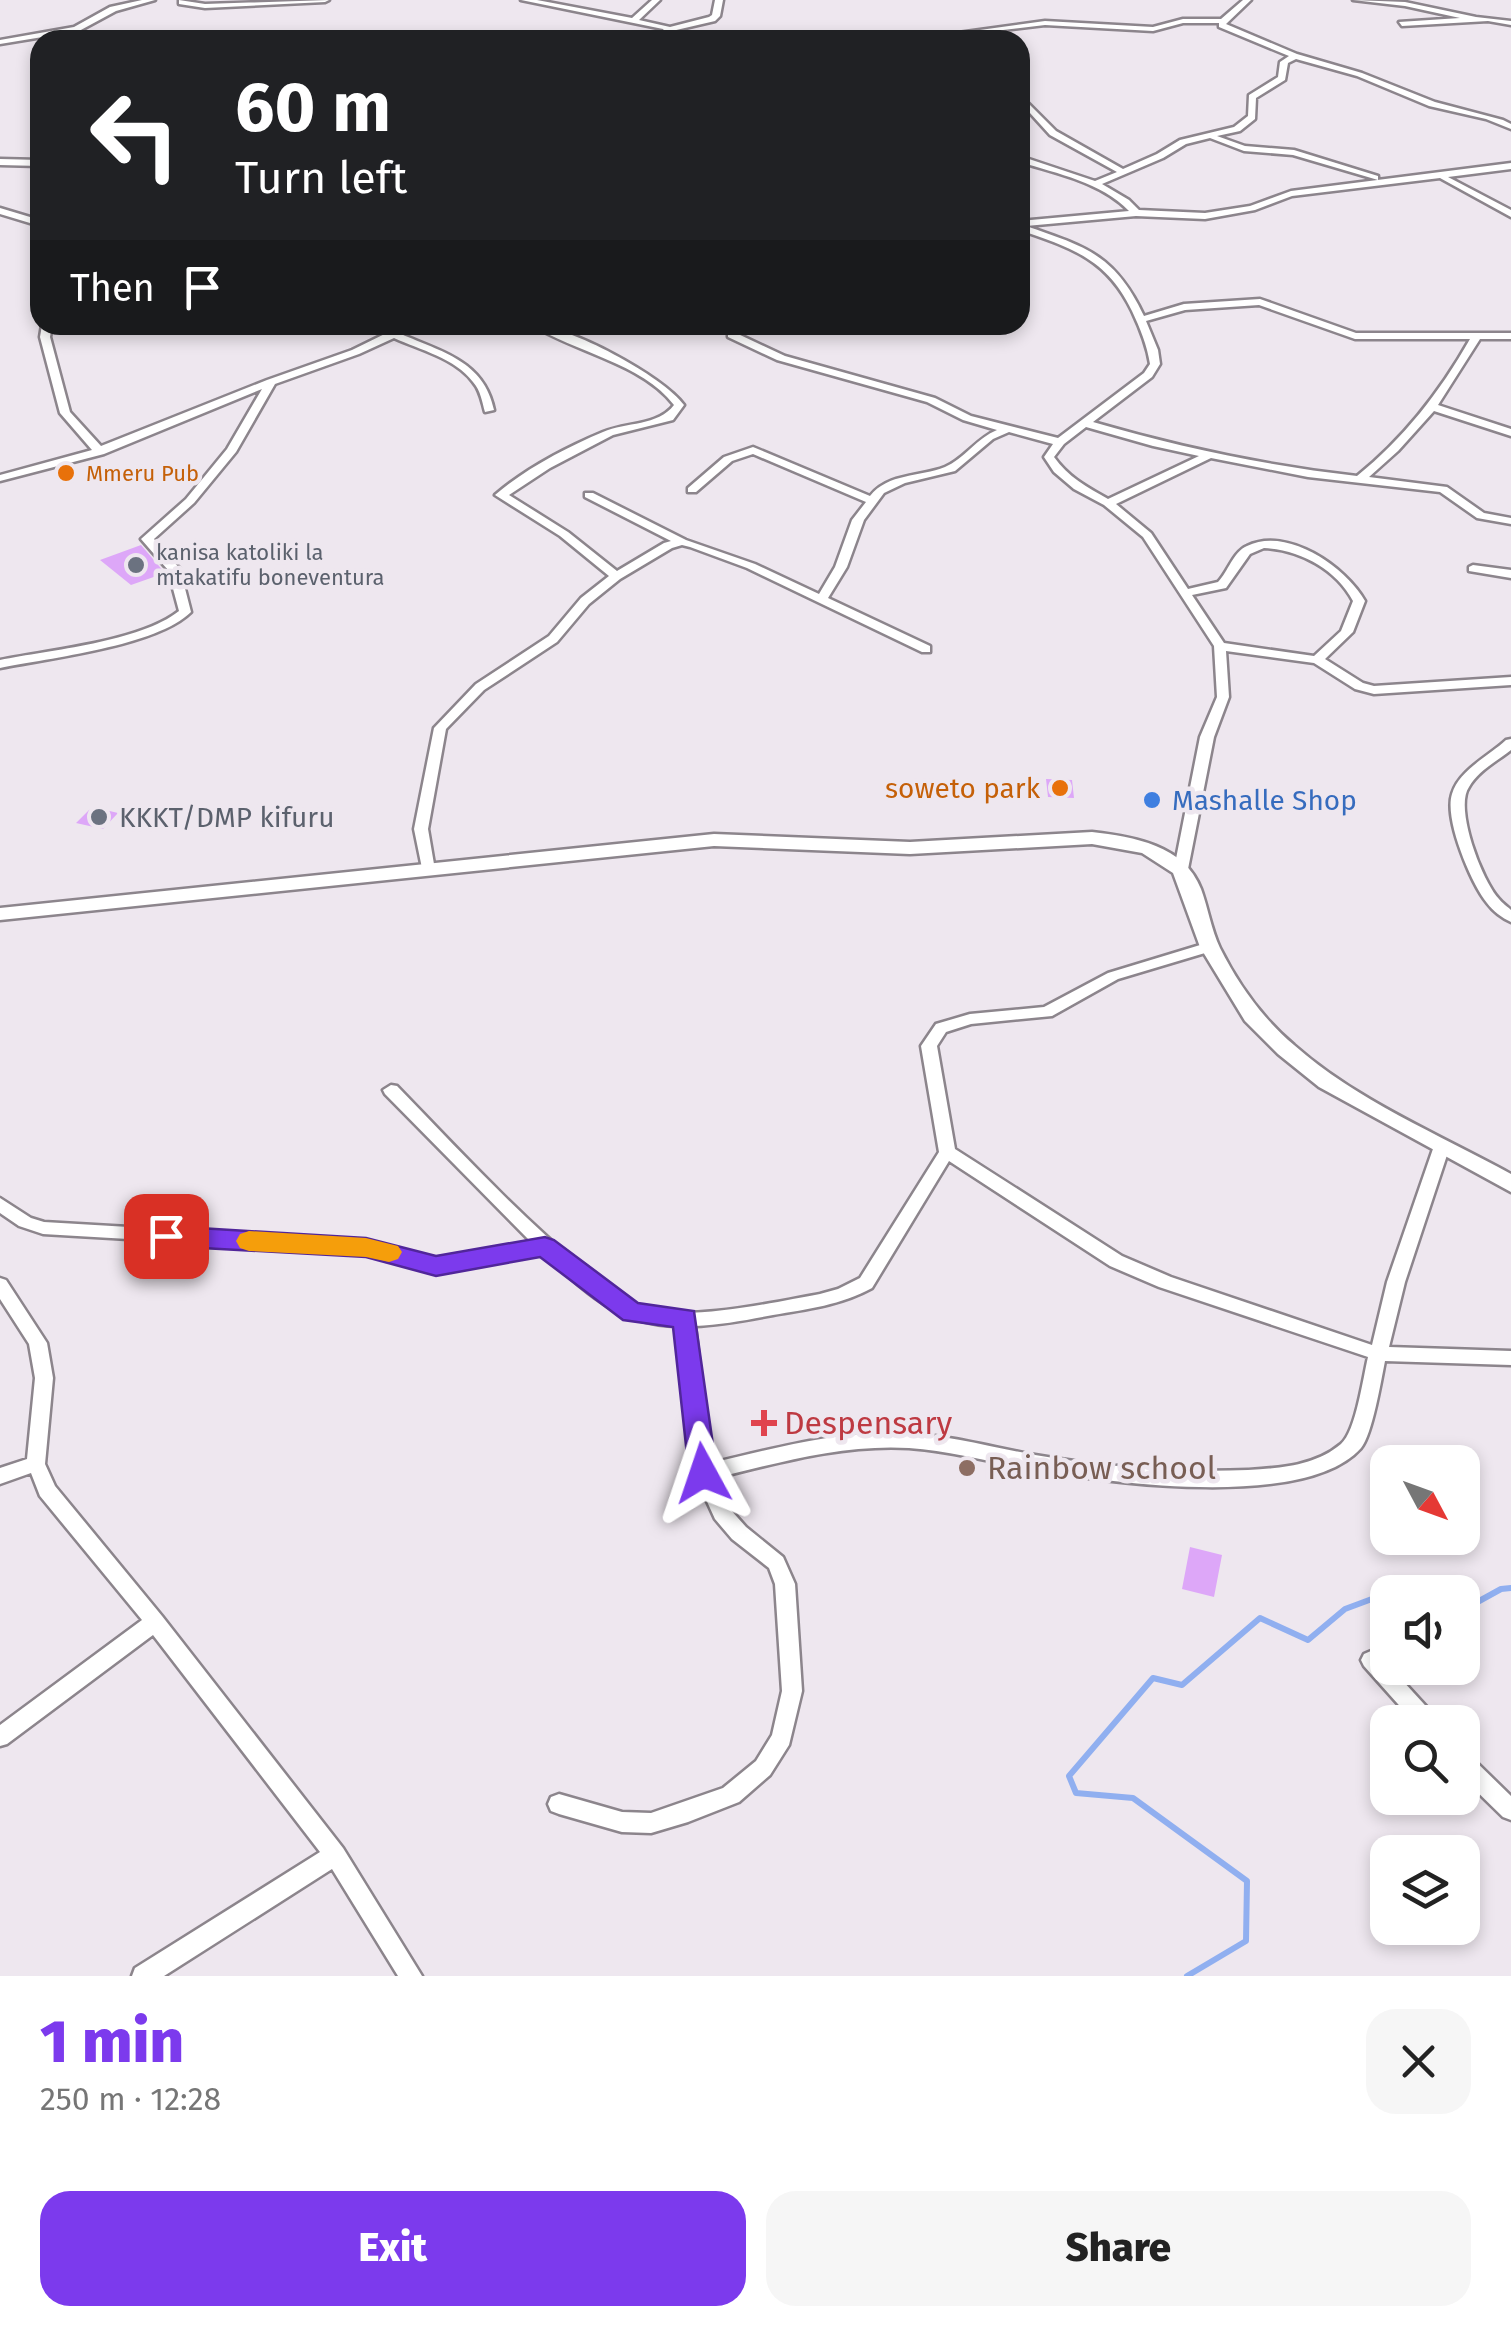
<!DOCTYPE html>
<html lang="en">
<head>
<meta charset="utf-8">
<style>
  body { margin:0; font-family:"Fira Sans",sans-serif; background:#f6f6f6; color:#222; height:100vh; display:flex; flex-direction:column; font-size:38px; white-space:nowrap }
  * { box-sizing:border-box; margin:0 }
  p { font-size:32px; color:#767676 }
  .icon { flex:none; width:55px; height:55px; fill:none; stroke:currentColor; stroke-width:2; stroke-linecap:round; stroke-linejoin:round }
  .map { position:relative; height:1976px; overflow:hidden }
  .drawer { display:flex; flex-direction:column; background:#fff; flex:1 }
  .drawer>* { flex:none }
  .hud { position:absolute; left:30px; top:30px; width:1000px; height:305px; border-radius:30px; box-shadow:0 5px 15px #0003; background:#202124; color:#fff; overflow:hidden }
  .needle { width:65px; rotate:131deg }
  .buttons { position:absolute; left:1370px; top:1445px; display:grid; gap:20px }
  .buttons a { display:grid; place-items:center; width:110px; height:110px; border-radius:20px; background:#fff; box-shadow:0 5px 15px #0003; font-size:50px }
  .pin { position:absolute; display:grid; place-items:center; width:85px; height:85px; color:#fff; margin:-42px; border-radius:20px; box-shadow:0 5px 15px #0006 }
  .me { position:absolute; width:110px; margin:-55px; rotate:355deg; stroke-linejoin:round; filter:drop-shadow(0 0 8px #0008) }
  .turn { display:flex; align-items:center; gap:35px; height:210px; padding:0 40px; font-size:45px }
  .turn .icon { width:130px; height:130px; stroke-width:2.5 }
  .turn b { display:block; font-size:70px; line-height:85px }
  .then { display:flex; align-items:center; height:95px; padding:0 40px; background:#0003; gap:20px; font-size:38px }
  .round { display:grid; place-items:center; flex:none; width:105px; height:105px; border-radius:30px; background:#f6f6f6 }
  .summary { display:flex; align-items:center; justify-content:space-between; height:170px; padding:0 40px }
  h1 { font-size:60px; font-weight:800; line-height:75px; color:#7c3aed }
  .primary-button { display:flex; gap:20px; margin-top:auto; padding:20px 40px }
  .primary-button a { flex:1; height:115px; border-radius:30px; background:#7c3aed; color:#fff; font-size:40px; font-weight:800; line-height:115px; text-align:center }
  .primary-button a+a { background:#f6f6f6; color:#222 }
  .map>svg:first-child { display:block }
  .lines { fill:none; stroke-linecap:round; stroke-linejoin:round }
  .stream { stroke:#90aff0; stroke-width:6 }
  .building { fill:#dda7f8 }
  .street-casing { stroke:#8c858c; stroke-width:5 }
  .secondary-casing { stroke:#8c858c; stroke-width:5 }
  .street { fill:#fff; fill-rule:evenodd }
  .secondary { fill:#fff; fill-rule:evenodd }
  .route { fill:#7c3aed; stroke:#51269a; stroke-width:2.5 }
  .slow { fill:#f59e0b }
  .food-dot { fill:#e8710a; stroke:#eee7ef; stroke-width:4 }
  .worship-dot { fill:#6b7280; stroke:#eee7ef; stroke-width:4 }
  .shop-dot { fill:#3f7fe0; stroke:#eee7ef; stroke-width:4 }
  .health-dot { fill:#e0444e; stroke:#eee7ef; stroke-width:4 }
  .education-dot { fill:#8d6e63; stroke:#eee7ef; stroke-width:4 }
  .labels { text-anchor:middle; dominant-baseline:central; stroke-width:9; stroke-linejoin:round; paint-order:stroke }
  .far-food-label { font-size:22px; fill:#c56008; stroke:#eee7ef; text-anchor:start }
  .far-worship-label { font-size:22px; fill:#5b616d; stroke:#eee7ef; text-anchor:start }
  .food-label { font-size:28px; fill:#c56008; stroke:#eee7ef; text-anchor:end }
  .shop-label { font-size:28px; fill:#366cbe; stroke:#eee7ef; text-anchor:start }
  .worship-label { font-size:28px; fill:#5b616d; stroke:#eee7ef; text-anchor:start }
  .near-health-label { font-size:32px; fill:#be3a42; stroke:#eee7ef; text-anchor:start }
  .near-education-label { font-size:32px; fill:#785e54; stroke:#eee7ef; text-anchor:start }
</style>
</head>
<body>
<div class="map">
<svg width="1511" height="1976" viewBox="0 0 1511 1976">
  <rect width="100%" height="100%" fill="#eee7ef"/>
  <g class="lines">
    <path class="stream" d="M1388,1592L1414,1582L1440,1592
      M1462,1602L1472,1605L1501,1589L1511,1588
      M1187,1976L1246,1941L1247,1881L1133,1798L1076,1793L1069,1776L1153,1678L1182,1685L1260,1618L1308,1640L1345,1609L1388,1593"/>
  </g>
  <path class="building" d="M141,545L165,573L131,585L100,560Z
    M1046,779L1072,780L1074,798L1048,797Z
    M97,808L118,813L103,829L76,823L89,810Z
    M1190,1547L1222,1555L1214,1597L1182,1589Z"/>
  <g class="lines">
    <g class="street-casing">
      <path id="street" d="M142,0H155L116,11L79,31L0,44V40L74,27L110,7Z
        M179,0L205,4L329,0L325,2L205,8L179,4Z
        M521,0H537L632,18L652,0H660L639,20L670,27L709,17L712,15L715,0H723L720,16L715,21L672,31L679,40H671L663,29Z
        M1243,0H1251L1226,24L1297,54L1362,73L1435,102L1503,120L1511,124V129L1486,119L1429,106L1357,76L1296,59L1288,63L1285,80L1256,98L1255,119L1240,131L1217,136L1245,146L1294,150L1378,176V180L1293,155L1244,151L1210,138L1186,144L1163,158L1102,184L1129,200L1139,210L1205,213L1250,206L1291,191L1511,163V169L1448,177L1511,210V217L1440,178L1292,196L1255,210L1205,219L1136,216L1026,226C1087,247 1115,255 1144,316L1184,304L1260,299L1356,333H1511V339H1480L1438,405L1511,429V436L1434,411L1398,451L1369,477L1447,487L1484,513L1511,518V524L1477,518L1440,492L1308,477L1211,458L1116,504L1151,533L1188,589L1218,582C1228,572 1233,552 1247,546C1287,526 1346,567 1365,601L1353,632L1325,659L1363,683L1374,686L1511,677V685L1374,694L1355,689L1314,663L1226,651L1229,697L1214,737L1188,869L1181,873L1176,872L1174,869L1200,737L1217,697L1214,646L1143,537L1104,505L1074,489L1054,472L1044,457L1053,444L1009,432L993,439L955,471L905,483L884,493L864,520L847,567L828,598L930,646V652H922L747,568L690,547L682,545L672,548L620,579L589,604L557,642L484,690L446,729L428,829L435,870L428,874L423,873L414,829L434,728L476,684L549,636L581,598L609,576L560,536L495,495C525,469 567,447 603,432C626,422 658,426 674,405C642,363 574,352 532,325C568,325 663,376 684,405L673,420L613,435L550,468L509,495L568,532L617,571L664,543L671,541L585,497V493H593L686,540L755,564L819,594L835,567L852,520L866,502L753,454L732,461L696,492H688V488L724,457L753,447L870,496C888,473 920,477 945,467C964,459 977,438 997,430L963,420L927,402L777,360L728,337V333L736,325H746L738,334L785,356L935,398L971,416L1058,438L1144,373L1150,364C1147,345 1140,328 1132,311C1107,259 1072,248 1020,230V221L1129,211C1101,182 1058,174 1020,162V156L1095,181L1117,172L1050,135L1020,102V95L1056,131L1123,169L1157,154L1180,140L1234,127L1248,116L1249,95L1278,77L1280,62L1289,56L1219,27V23H1183L1153,31L1045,25L969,34L975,40H966L958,33L1045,21L1153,27L1183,19H1221ZM1259,305L1355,339H1470C1440,392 1404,438 1357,476C1267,466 1179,447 1093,422L1152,377L1160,364L1158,350L1146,321L1185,310ZM1086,427L1153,446L1199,456L1108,499C1087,487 1068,477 1054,457L1064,444ZM1264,548C1300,550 1336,569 1353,601L1341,631L1314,656L1224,643L1192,595L1226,588L1250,554Z
        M1353,0L1405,2L1476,17L1511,21V25L1488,21L1402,26L1399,22L1460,18L1405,6Z
        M183,34L206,40H75L79,38Z
        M0,159L40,160V166L0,165Z
        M0,208L40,220V226L0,214Z
        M42,325H52L50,337L70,412L101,446L267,380L352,350L403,325H415L401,334C442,352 484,361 494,410L485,412C482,402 481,391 473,382C455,358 420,350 394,338L359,354L275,384L236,452L194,503L154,539L180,569L191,612C157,646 49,658 0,668V660C49,650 140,642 179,611L168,570L141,539L186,499L227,449L262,389L104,454L0,481V475L92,450L60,413L40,337Z
        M1473,565L1511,570V578L1469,571V567Z
        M1511,739V750C1497,761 1478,771 1469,787C1454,808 1482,881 1499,899C1501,902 1509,908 1511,910V922C1502,918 1493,911 1487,903C1471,883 1444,819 1452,794C1459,770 1489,756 1506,740Z
        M1210,942L1217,947L1215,950L1118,979L1052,1016L971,1024L946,1032L937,1046L955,1149L1122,1256L1171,1277L1372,1345L1387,1282L1434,1146L1436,1142H1448L1450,1146L1405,1282L1389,1347L1511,1351V1365L1385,1361C1381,1381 1372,1435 1361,1448C1306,1510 1111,1483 1036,1470C994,1463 952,1451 909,1448C843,1444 778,1463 715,1478L729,1508L746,1527L783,1557L795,1584L802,1691L789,1745L770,1775L739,1802L688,1822L651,1833L622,1832L559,1814L551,1811L548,1804L551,1797L559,1794L622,1812L651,1813L723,1788L756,1761L772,1735L782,1691L775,1584L769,1568L732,1539L715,1519L694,1473L677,1326C615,1324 586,1292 543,1253L436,1272L366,1253L43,1234L19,1226L0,1213V1198L31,1218L44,1222L366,1241L436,1260L531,1242L385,1094L383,1090L391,1085L397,1086C457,1148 516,1212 583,1268C600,1282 617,1301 639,1308C687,1322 770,1303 820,1294L838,1289L860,1278L939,1152L921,1046L936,1024L970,1014L1044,1007L1108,973ZM949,1161L1110,1266L1159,1287L1368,1357C1363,1378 1356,1431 1341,1444C1315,1466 1280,1468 1248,1470C1176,1473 1105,1467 1035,1455C990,1447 945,1434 899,1433C835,1431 773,1449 711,1463L695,1326C721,1325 747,1320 773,1315C808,1309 841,1305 872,1288Z
        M0,1278L6,1280L47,1343L53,1378L45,1464L55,1486L162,1616L343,1848L422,1976H398L332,1869L164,1976H132L135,1968L320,1852L153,1635L7,1744L0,1746V1725L142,1620L40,1496L31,1473L0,1484V1468L27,1459L35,1378L29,1344L0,1299Z
        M1371,1651L1378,1654L1388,1664V1668H1391L1434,1715L1437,1722H1414L1364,1666L1361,1660L1364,1654Z
        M1462,1753L1469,1755L1511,1796V1820L1503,1817L1462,1777Z"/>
    </g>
    <g class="secondary-casing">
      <path id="secondary" d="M1092,832C1134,837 1184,845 1201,889C1208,908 1211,929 1220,948C1238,984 1263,1019 1294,1045C1356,1100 1438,1134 1511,1174V1192L1319,1087L1278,1054L1245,1021L1200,947L1173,873L1142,853L1092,844L910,854L714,846L0,920V908L714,834L910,842Z"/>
    </g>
    <use href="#street" class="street"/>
    <use href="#secondary" class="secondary"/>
  </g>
  <path class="route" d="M166,1226L366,1238L436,1256L545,1237L554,1240L638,1303L694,1311L717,1473L713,1482L703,1485L693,1482L689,1473L673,1327L623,1320L540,1257L436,1276L366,1257L166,1246L157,1243L154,1236L157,1229Z"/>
  <path class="slow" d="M249,1231L366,1238L398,1246L402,1252L398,1259L389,1262L366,1257L249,1251L240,1248L236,1241L240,1234Z"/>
  <g class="food-dot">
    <circle cx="66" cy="473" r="10"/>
    <circle cx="1060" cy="788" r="10"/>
  </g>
  <g class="worship-dot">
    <circle cx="136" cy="565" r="10"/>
    <circle cx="99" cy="817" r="10"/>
  </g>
  <circle class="shop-dot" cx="1152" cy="800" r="10"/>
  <path class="health-dot" d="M759 1408h10v10h10v10h-10v10h-10v-10h-10v-10h10z"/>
  <circle class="education-dot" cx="967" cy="1468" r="10"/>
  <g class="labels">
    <g class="far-food-label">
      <text x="86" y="473">Mmeru Pub</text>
    </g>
    <g class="far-worship-label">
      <text x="156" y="552">kanisa katoliki la<tspan x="156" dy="25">mtakatifu boneventura</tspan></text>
    </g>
    <g class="food-label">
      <text x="1040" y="788">soweto park</text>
    </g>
    <g class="shop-label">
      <text x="1172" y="800">Mashalle Shop</text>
    </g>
    <g class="worship-label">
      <text x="119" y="817">KKKT/DMP kifuru</text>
    </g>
    <g class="near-health-label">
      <text x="784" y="1423">Despensary</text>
    </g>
    <g class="near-education-label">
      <text x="987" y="1468">Rainbow school</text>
    </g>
  </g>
</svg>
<div class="buttons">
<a><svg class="needle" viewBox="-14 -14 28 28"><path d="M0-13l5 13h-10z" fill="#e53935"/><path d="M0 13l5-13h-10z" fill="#767676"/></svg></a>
<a><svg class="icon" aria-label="sound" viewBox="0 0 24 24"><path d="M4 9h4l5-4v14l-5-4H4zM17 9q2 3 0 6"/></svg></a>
<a><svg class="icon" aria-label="search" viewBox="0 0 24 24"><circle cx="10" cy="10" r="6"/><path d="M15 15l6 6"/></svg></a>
<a><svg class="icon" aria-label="layers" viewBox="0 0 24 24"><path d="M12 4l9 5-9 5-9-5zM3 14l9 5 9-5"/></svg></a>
</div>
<div class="pin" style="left:166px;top:1236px;background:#d93025"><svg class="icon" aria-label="arrive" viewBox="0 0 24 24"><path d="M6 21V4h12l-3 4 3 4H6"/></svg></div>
<svg class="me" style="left:703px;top:1473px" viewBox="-20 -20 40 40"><path d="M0-17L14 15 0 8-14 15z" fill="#7c3aed" stroke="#fff" stroke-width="4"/></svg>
<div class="hud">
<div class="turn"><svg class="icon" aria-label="left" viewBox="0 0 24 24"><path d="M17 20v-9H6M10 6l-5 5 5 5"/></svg><div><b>60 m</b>Turn left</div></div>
<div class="then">Then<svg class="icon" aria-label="arrive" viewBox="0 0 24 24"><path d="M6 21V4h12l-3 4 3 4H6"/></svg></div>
</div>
</div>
<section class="drawer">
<div class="summary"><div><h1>1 min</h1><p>250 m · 12:28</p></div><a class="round"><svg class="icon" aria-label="close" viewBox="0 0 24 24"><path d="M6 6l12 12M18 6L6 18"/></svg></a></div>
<div class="primary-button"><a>Exit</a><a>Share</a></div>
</section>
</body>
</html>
